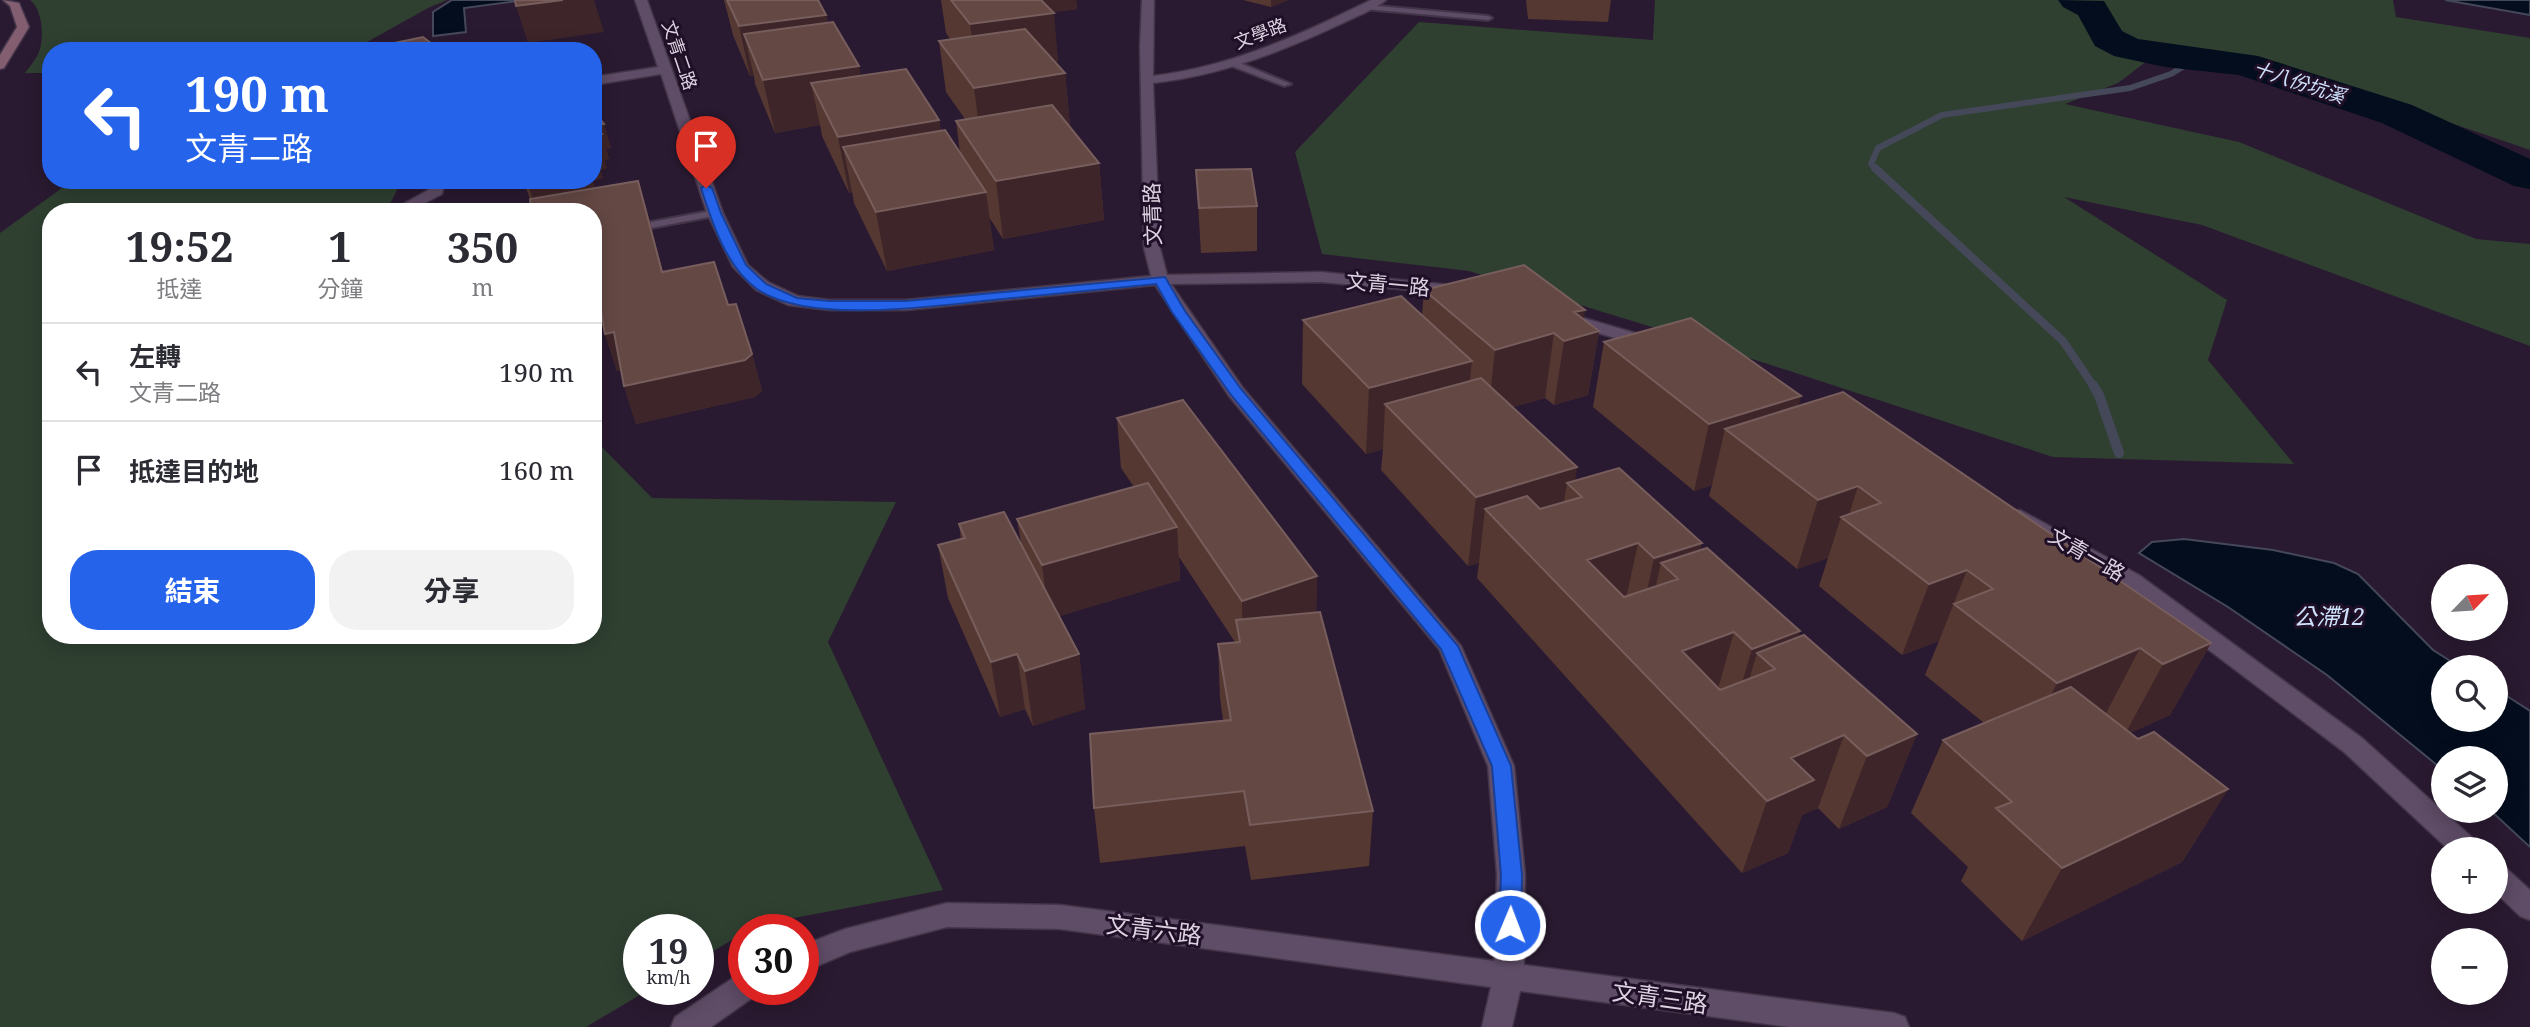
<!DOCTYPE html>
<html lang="zh-TW">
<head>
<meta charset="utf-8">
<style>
  body { margin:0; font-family:"Noto Serif","Noto Sans TC",serif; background:#f2f2f3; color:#2b2b33; height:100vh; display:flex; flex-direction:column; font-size:26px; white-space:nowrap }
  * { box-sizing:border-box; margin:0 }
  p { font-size:23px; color:#7c7c81 }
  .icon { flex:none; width:38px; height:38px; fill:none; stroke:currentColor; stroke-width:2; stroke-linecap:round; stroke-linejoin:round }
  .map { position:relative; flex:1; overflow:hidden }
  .details { position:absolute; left:42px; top:203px; width:560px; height:441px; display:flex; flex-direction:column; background:#fff; border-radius:28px; box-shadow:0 4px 18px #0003 }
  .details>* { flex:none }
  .banner { position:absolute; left:42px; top:42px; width:560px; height:147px; border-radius:28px; box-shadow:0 4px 18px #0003; background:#2563eb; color:#fff; overflow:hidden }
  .needle { width:46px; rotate:65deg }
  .fabs { position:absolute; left:2431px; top:564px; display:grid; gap:14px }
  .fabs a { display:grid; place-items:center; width:77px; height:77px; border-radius:50%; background:#fff; box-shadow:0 4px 18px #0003; font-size:35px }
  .speed { position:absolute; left:623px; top:914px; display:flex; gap:14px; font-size:35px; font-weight:700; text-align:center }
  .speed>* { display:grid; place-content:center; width:91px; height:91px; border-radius:50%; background:#fff; box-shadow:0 4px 18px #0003; line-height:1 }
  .speed small { font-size:18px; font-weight:400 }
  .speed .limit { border:10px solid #d22; background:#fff; color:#111 }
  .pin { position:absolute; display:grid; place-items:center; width:60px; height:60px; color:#fff; margin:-72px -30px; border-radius:50% 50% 50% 0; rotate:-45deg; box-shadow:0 0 7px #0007 }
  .pin .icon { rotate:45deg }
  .me { position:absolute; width:77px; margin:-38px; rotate:1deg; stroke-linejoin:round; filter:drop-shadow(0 0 5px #0008) }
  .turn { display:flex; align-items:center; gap:24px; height:147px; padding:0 28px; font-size:32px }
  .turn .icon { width:91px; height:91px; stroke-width:2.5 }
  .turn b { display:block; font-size:49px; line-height:60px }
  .eta { display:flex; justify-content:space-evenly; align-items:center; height:119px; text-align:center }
  .eta b { font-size:42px; font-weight:700; line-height:49px }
  .primary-button { display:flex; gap:14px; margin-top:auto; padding:14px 28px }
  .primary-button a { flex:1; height:80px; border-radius:28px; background:#2563eb; color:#fff; font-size:28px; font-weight:700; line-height:80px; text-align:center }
  .primary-button a+a { background:#f2f2f3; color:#2b2b33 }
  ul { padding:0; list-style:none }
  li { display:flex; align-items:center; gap:21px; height:98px; padding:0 28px; border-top:2px solid #e1e1e2 }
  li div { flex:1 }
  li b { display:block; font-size:26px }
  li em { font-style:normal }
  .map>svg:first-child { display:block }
  .green { fill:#2f4031 }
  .water { fill:#030d1e; stroke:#444859; stroke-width:2 }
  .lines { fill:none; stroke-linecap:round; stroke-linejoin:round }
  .stream-far2 { stroke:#444859; stroke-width:6 }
  .stream-far1 { stroke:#444859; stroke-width:8 }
  .stream { stroke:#444859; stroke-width:10 }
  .river { fill:#030d1e; fill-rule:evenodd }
  .lane-casing { stroke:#433549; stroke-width:4 }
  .street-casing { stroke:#433549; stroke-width:3 }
  .secondary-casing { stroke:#433549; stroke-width:3 }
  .lane { fill:#5f4c67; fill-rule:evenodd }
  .street { fill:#5f4c67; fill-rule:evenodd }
  .secondary { fill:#835d70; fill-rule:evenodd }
  .wall { fill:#553831 }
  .shaded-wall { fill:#3e2529 }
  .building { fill:#644844; stroke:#775e5d; stroke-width:2 }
  .route { fill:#2563eb; stroke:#184099; stroke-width:2 }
  .labels { text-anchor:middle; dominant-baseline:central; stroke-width:6; stroke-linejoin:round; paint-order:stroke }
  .far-street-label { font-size:18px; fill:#ddd2e2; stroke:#201027 }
  .far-water-label { font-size:19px; font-style:italic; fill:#cee2fc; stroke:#201027 }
  .street-label { font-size:21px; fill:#ddd2e2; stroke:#201027 }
  .water-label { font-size:23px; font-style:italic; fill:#cee2fc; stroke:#201027 }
  .near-street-label { font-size:24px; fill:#ddd2e2; stroke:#201027 }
</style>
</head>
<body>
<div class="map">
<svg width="2530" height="1027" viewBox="0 0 2530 1027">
  <rect width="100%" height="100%" fill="#2a1a31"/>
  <path class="green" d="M30,0H447L428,8L351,51H51V73H25C30,66 38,57 40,49C44,34 42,9 30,0Z
    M1655,0H2393L2396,17L2530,38V150L2319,78L2164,48L2118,83L2065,104L2239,142L2476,239L2530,244V346L2202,225L2064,197L2227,300L2208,360L2294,464L2053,457L1691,339L1469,271L1322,254L1295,152L1419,22L1653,40Z
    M73,180H402L386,212H51V635H593V438L652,498L896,502L828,642L943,890L757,925L744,929V933L698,960V929H639V989H650L586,1027H0V233Z"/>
  <path class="water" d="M452,0H525L464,8L466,32L433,36V12Z
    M2445,0H2530V15Z
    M2184,539L2273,550L2334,563L2358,574L2433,650L2460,667H2443V719H2496V689L2530,711V847L2490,810H2496V758H2443V770L2327,675L2228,607L2139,553L2152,542Z"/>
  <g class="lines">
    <path class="stream-far2" d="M1877,170L1871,164L1878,148L1942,115L2130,88L2171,74L2197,58"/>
    <path class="stream-far1" d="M1875,168L2063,341L2094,387"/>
    <path class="stream" d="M2093,385L2099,395L2119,453"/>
    <path class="river" d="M2058,0L2104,1L2122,31L2138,39L2258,56L2412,105L2530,159V189L2514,186L2382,123L2239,75L2165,67L2114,56L2095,46L2078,15L2063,7Z"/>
    <g class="lane-casing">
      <path id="lane" d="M1367,5L1488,16L1492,18L1488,20L1364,9L1363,7Z
        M1229,61H1235L1291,84L1284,86L1229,65Z
        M715,210L720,213L719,215L651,228L646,225L651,222Z"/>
    </g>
    <g class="street-casing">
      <path id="street" d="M635,0H647L723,213L748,265L768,282L798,296L829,300H906L1151,276L1144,248L1140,47L1142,0H1154L1153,76C1231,67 1302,34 1371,0H1386C1374,10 1357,16 1343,23C1283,51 1220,76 1153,83L1160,248L1167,275L1321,272L1460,286L1468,291L1466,295L1321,282L1171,284L1243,388L1461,646L1514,766L1525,875L1524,965L1894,1013L1905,1017L1909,1027H1790L1520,991L1512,1027H1482L1491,987L1060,929L947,927L850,952L803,972V945L845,929L947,903L1060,905L1494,961L1497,875L1488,766L1439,649L1229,396L1155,285L906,310H829L788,305L756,290L733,267L707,213L661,74L593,85V77L658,67Z
        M431,180H445L442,194L408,212H389L430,189Z
        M1563,312L1659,340L1662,344L1653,349L1557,321L1554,317L1557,313Z
        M2020,510L2139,575L2362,738L2476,841L2480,849H2448L2344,752L2123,585L2013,521L2009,516L2013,511Z
        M2496,865L2506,868L2530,890V920L2520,916L2496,893Z
        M744,974V989H758L755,996L711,1027H671L675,1017L733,978Z"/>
    </g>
    <g class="secondary-casing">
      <path id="secondary" d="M3,0L19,3L29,27L4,68L0,69V55L17,27L10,6Z"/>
    </g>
    <use href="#lane" class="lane"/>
    <use href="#street" class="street"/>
    <use href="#secondary" class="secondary"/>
  </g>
  <path class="wall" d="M724,0H818L826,15L828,23L859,66L860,76L939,120L941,131L960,153L956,121L965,119L946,92L939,41L950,39L946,33L941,0H1076L1077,9L1053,12L1058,62H1055L1065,73L1070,126L1099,163L1104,220L1003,239L989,217L994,250L887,271L854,203L852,192L849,193L822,136L820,125L775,133L755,84L754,76H750L733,35Z
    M1243,0H1288L1271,7Z
    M1526,0H1611L1608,22L1528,19Z
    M394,43L441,51H396Z
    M593,110L611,148L606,149L609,159L604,160L607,168L600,170L603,178L592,181L595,188L638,181L663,272L728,305L752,354L762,391L755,397L636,424L624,386L621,370L617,371L605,334L603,326L530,199L523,180H593Z
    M1196,170L1257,206V251L1201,253Z
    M1424,290L1585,310L1583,319L1599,331L1588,395L1554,405L1545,398L1513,407L1575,481L1700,550L1800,631L1798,638L1917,734L1887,807L1839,829L1818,808L1802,815L1788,853L1742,873L1477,578L1479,563L1468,566L1381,470L1383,449L1366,454L1302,384L1303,320L1422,316Z
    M1604,342L1801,396L1798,406L2211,643L2170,715L2130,733L2138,739L2228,789L2182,862L2022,941L1961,881L1968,867L1911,813L1943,740L1984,723L1925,675L1939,641L1902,655L1819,586L1828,558L1797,569L1709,496L1712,485L1694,491L1593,407Z
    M1117,418L1317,576L1316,612L1373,811L1369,866L1251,880L1245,846L1100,863L1094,808L1223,720L1220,698L1218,644L1235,642L1179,557L1180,580L1059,616L1079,654L1085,709L1033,726L1025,709L1000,717L948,598L938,545L961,539L959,524L1021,543L1017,519L1134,487L1121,468Z"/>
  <path class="shaded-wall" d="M563,0H594L604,32L528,43L516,6Z
    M1000,0H1076L1077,9L1003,19Z
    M1271,0H1288L1271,7Z
    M1054,13L1058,62L977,74L970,24Z
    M826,15L836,64L744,34L754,76H750L739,26Z
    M412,46L414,51H402L401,49Z
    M859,66L868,118L811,83L820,125L775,133L763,80Z
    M1065,73L1070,126L981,141L974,88Z
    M939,120L948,175L843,147L852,192L849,193L838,137Z
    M604,124L611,148L606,149L609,159L604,160L607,168L600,170L603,178L592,181L595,189L537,212L529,188L564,180H593V144L595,125Z
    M1099,163L1104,220L1003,239L996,181Z
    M638,181L648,214L672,308L662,272Z
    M986,192L994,250L887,271L876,212Z
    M597,289L609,325L593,328V290Z
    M1585,310L1580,336L1599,331L1588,395L1554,405L1564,341L1574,312Z
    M614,332L626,369L617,371L605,334Z
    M1554,333L1545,398L1488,414L1495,350Z
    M752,354L762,391L755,397L636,424L624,386Z
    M1472,361L1465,426L1385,404L1383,449L1366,454L1369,388Z
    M1801,396L1783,462L1725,429L1712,485L1694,491L1709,424Z
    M1577,467L1574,489L1567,483L1558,537L1485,509L1479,563L1468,566L1476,497Z
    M1858,486L1847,521L1841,517L1828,558L1797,569L1818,500Z
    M1177,527L1180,580L1049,619L1042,565Z
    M1638,543L1623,613L1587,560Z
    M1702,543L1685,613L1678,579L1661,563L1647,626L1639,629L1654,558Z
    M1967,570L1939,641L1902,655L1929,584Z
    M1317,576L1316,630L1243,654L1242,601Z
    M1800,631L1777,702L1775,669L1757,653L1738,717L1731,720L1752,649Z
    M1734,632L1714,703L1682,651Z
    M2211,643L2170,715L2124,736L2163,664Z
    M2140,648L2103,719L2022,755L2057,683Z
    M1017,654L1025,709L1000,717L991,662Z
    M1079,654L1085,709L1033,726L1025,671Z
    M1917,734L1887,807L1839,829L1867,756Z
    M1844,735L1818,808L1802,815L1788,853L1742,873L1767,801L1791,758Z
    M2228,789L2182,862L2022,941L2062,868Z"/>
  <path class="building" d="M515,0H563L516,6Z
    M727,0H818L826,15L739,26Z
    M951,0H1041L1054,13L970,24Z
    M833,22L859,66L763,80L744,34Z
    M1025,29L1065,73L974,88L939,41Z
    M423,37L441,51H418L412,46L401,49L394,43Z
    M906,69L939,120L838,137L811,83Z
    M1052,105L1099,163L996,181L956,121Z
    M593,110L604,124L595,125L602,134L594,136L599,143L593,144Z
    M945,130L986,192L876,212L843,147Z
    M1251,169L1257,206L1199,208L1196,170Z
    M524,180H564L529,188Z
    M638,181L662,272L714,262L728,305L736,304L752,354L745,360L624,386L614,332L605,334L597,289L593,290V212H531L530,199Z
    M1524,265L1585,310L1574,312L1599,331L1564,341L1554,333L1495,350L1424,290Z
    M1401,296L1472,361L1369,388L1303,320Z
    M1691,318L1801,396L1709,424L1604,342Z
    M1481,378L1577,467L1476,497L1385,404Z
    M1843,392L2211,643L2163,664L2140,648L2057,683L1954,604L1993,589L1967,570L1929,584L1841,517L1881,503L1858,486L1818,500L1725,429Z
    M1183,400L1317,576L1242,601L1117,418Z
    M1619,468L1702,543L1654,558L1638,543L1587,560L1624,597L1678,579L1661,563L1707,548L1800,631L1752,649L1734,632L1682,651L1720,690L1775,669L1757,653L1804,635L1917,734L1867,756L1844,735L1791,758L1814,780L1767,801L1485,509L1527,496L1540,509L1582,497L1567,483Z
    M1148,483L1177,527L1042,565L1017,519Z
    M1004,512L1079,654L1025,671L1017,654L991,662L938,545L965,538L959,524Z
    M1320,612L1373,811L1250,825L1244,791L1094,808L1090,734L1231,720L1218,644L1240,642L1236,620Z
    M2071,687L2138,739L2154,732L2228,789L2062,868L1996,808L2012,802L1943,740Z"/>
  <path class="route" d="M706,185L712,188L721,213L746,265L766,284L797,298L829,301H906L1165,277L1185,311L1241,389L1458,646L1511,766L1522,875L1521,925L1518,931L1510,934L1503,931L1499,925L1501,875L1492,766L1441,649L1231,395L1172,312L1156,284C1105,289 1054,294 1003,299C939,305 811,326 757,289C726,267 712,222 701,188Z"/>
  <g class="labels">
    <g class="far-street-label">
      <text transform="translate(1260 33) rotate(-21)">文學路</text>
      <text transform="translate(680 55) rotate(71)">文青二路</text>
    </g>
    <g class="far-water-label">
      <text transform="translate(2299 82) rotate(18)">十八份坑溪</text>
    </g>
    <g class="street-label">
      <text transform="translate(1152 214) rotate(-92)">文青路</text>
      <text transform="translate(1388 284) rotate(5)">文青一路</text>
      <text transform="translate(2087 554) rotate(30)">文青一路</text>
    </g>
    <g class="water-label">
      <text x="2329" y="616">公滯12</text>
    </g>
    <g class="near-street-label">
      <text transform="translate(1154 929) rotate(7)">文青六路</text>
      <text transform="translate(1660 997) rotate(8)">文青三路</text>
    </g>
  </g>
</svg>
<div class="fabs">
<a><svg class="needle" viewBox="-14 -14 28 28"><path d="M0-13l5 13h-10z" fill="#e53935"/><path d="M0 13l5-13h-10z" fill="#7c7c81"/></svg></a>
<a><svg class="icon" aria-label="search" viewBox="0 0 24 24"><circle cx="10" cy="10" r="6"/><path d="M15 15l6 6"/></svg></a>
<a><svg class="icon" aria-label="layers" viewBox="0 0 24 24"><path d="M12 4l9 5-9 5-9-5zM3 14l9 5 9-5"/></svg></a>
<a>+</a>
<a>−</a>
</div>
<div class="speed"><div>19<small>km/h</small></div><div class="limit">30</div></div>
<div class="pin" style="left:706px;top:188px;background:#d93025"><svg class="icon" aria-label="arrive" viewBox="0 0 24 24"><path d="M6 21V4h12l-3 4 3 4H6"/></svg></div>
<svg class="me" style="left:1510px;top:925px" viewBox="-20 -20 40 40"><circle r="17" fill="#2563eb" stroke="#fff" stroke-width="3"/><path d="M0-11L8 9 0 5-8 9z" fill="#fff"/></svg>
<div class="banner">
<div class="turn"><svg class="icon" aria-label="left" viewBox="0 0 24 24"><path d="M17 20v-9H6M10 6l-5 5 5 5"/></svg><div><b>190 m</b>文青二路</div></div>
</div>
<section class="details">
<div class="eta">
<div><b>19:52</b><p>抵達</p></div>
<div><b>1</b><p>分鐘</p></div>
<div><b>350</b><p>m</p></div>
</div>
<ul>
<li><svg class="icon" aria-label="left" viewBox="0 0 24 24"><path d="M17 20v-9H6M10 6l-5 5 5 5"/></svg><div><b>左轉</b><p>文青二路</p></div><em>190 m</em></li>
<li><svg class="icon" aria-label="arrive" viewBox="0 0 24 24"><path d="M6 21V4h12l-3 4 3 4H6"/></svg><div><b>抵達目的地</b></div><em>160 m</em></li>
</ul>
<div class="primary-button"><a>結束</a><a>分享</a></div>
</section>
</div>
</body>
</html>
